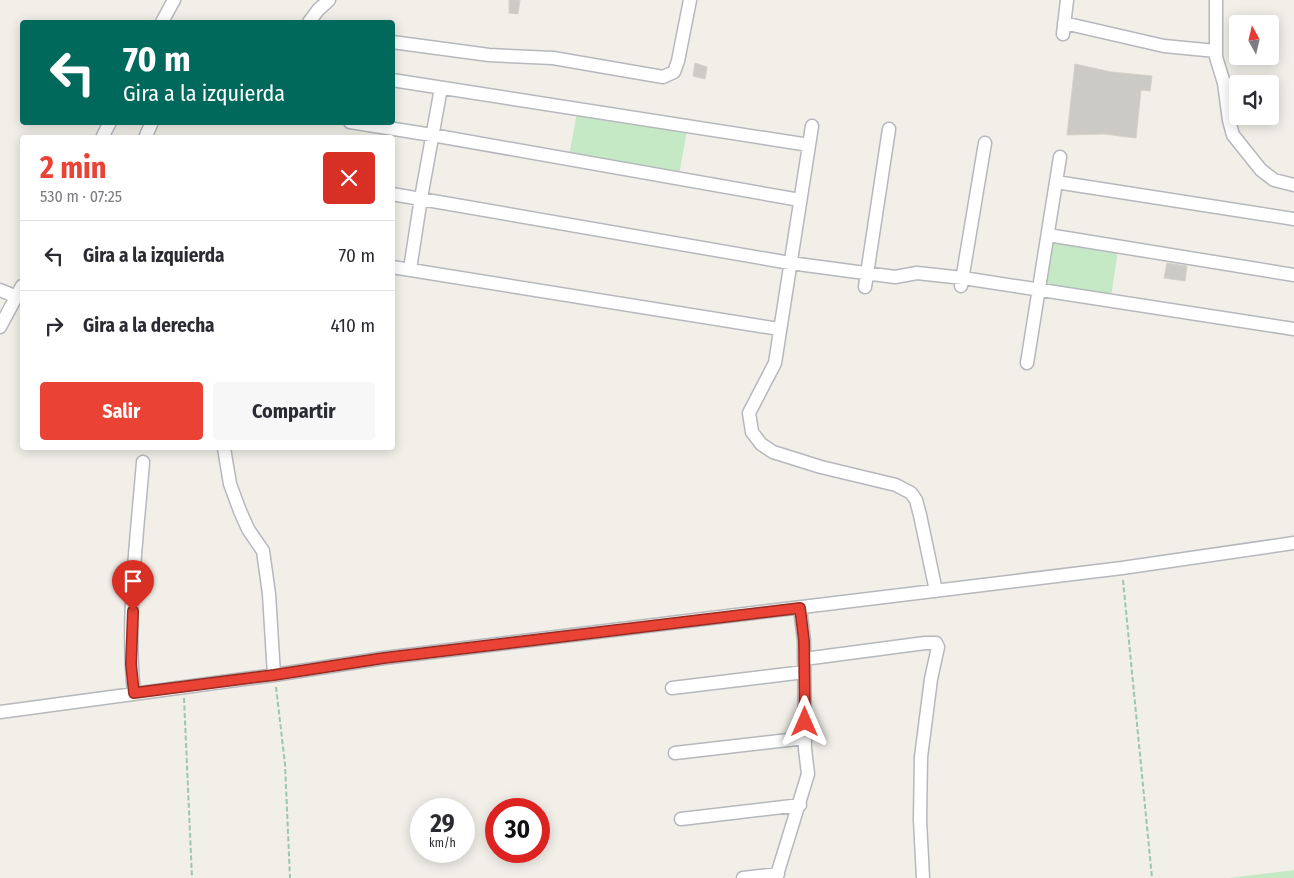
<!DOCTYPE html>
<html lang="es">
<head>
<meta charset="utf-8">
<style>
  body { margin:0; font-family:"Fira Sans Condensed",sans-serif; background:#f7f7f7; color:#2b2b33; height:100vh; display:flex; flex-direction:column; font-size:19px; white-space:nowrap }
  * { box-sizing:border-box; margin:0 }
  p { font-size:16px; color:#7c7c81 }
  .icon { flex:none; width:28px; height:28px; fill:none; stroke:currentColor; stroke-width:2; stroke-linecap:round; stroke-linejoin:round }
  .map { position:relative; flex:1; overflow:hidden }
  .panel { position:absolute; left:20px; top:135px; width:375px; height:315px; display:flex; flex-direction:column; background:#fff; border-radius:5px; box-shadow:0 2px 12px #0003 }
  .panel>* { flex:none }
  .hud { position:absolute; left:20px; top:20px; width:375px; height:105px; border-radius:5px; box-shadow:0 2px 12px #0003; background:#00695c; color:#fff; overflow:hidden }
  .needle { width:32px; rotate:352deg }
  .fabs { position:absolute; left:1229px; top:15px; display:grid; gap:10px }
  .fabs a { display:grid; place-items:center; width:50px; height:50px; border-radius:5px; background:#fff; box-shadow:0 2px 12px #0003; font-size:25px }
  .speed { position:absolute; left:410px; top:798px; display:flex; gap:10px; font-size:25px; font-weight:700; text-align:center }
  .speed>* { display:grid; place-content:center; width:65px; height:65px; border-radius:50%; background:#fff; box-shadow:0 2px 12px #0003; line-height:1 }
  .speed small { font-size:12px; font-weight:400 }
  .speed .limit { border:8px solid #d22; background:#fff; color:#111 }
  .pin { position:absolute; display:grid; place-items:center; width:42px; height:42px; color:#fff; margin:-51px -21px; border-radius:50% 50% 50% 0; rotate:-45deg; box-shadow:0 0 5px #0007 }
  .pin .icon { rotate:45deg }
  .me { position:absolute; width:55px; margin:-28px; rotate:0deg; stroke-linejoin:round; filter:drop-shadow(0 0 4px #0008) }
  .turn { display:flex; align-items:center; gap:18px; height:105px; padding:0 20px; font-size:22px }
  .turn .icon { width:65px; height:65px; stroke-width:2.5 }
  .turn b { display:block; font-size:35px; line-height:42px }
  .round { display:grid; place-items:center; flex:none; width:52px; height:52px; border-radius:5px; background:#f7f7f7 }
  .overview { display:flex; align-items:center; justify-content:space-between; height:85px; padding:0 20px }
  h1 { font-size:30px; font-weight:700; line-height:38px; color:#ea4335 }
  .primary-button { display:flex; gap:10px; margin-top:auto; padding:10px 20px }
  .primary-button a { flex:1; height:58px; border-radius:5px; background:#ea4335; color:#fff; font-size:20px; font-weight:700; line-height:58px; text-align:center }
  .primary-button a+a { background:#f7f7f7; color:#2b2b33 }
  ul { padding:0; list-style:none }
  li { display:flex; align-items:center; gap:15px; height:70px; padding:0 20px; border-top:1px solid #e1e1e2 }
  li div { flex:1 }
  li b { display:block; font-size:19px }
  li em { font-style:normal }
  .map>svg:first-child { display:block }
  .green { fill:#c5e8c5 }
  .building { fill:#cccac5; stroke:#d6d1c6 }
  .lines { fill:none; stroke-linecap:round; stroke-linejoin:round }
  .minor-casing { stroke:#b5b8bc; stroke-width:15 }
  .path { stroke:#9cc7a9; stroke-width:2; stroke-dasharray:5 2.5; stroke-linecap:butt }
  .minor { stroke:#fff; stroke-width:12 }
  .route-casing { stroke:#982c22; stroke-width:12 }
  .route { stroke:#ea4335; stroke-width:9 }
</style>
</head>
<body>
<div class="map">
<svg width="1294" height="878" viewBox="0 0 1294 878">
  <rect width="100%" height="100%" fill="#f1efe8"/>
  <path class="green" d="M577,113L687,130L679,175L569,156Z
    M1052,240L1118,250L1111,297L1044,287Z
    M1294,870V878H1229Z"/>
  <path class="building" d="M509,0H520L518,14L509,13Z
    M695,63L707,67L705,79L693,76Z
    M1075,64L1111,72L1152,76L1150,91L1141,90L1136,138L1104,134L1067,135Z
    M1167,263L1187,266L1185,281L1164,278Z"/>
  <g class="lines">
    <g class="minor-casing">
      <path id="minor" d="M1216,0V57L1224,83L1229,120L1233,135L1261,170L1274,180L1294,185
        M162,22L174,0
        M309,22L318,10L329,0
        M1064,23L1164,46L1216,51
        M1063,34L1067,0
        M392,42L489,55L553,58L663,77L674,72L678,61L690,0
        M392,80L809,145
        M350,122L432,135L800,200
        M812,126L775,363L749,413L752,432L761,444L773,452L821,467L896,485L911,493L916,500L920,515L936,591
        M102,138L110,122
        M145,138L152,122
        M1056,182L1294,219
        M392,194L790,263L895,277L917,273L963,278L1294,329
        M1048,235L1294,275
        M392,267L779,329
        M410,269L421,198L441,88
        M961,286L985,143
        M865,287L889,129
        M0,290L17,297
        M0,327L22,286
        M1027,363L1060,157
        M224,448L230,484L240,511L248,529L263,551L269,594L274,675
        M804,659L925,643H936L938,647L931,679L921,757L920,820L923,878
        M672,688L804,672
        M134,693C126,618 137,538 143,462
        M0,712L274,675L384,658L1122,568L1294,543
        M675,753L805,738
        M681,819L800,805
        M743,878L778,874
        M776,878L808,774L805,749L804,641L800,608"/>
    </g>
    <path class="path" d="M1123,580L1152,878
      M276,687L285,764L290,878
      M184,698L192,878"/>
    <use href="#minor" class="minor"/>
  </g>
  <g class="lines">
    <g class="route-casing">
      <path id="route" d="M133,611L131,664L134,693L274,675L384,658L800,608L804,641L805,722"/>
    </g>
    <use href="#route" class="route"/>
  </g>
</svg>
<div class="fabs">
<a><svg class="needle" viewBox="-14 -14 28 28"><path d="M0-13l5 13h-10z" fill="#e53935"/><path d="M0 13l5-13h-10z" fill="#7c7c81"/></svg></a>
<a><svg class="icon" aria-label="sound" viewBox="0 0 24 24"><path d="M4 9h4l5-4v14l-5-4H4zM17 9q2 3 0 6"/></svg></a>
</div>
<div class="speed"><div>29<small>km/h</small></div><div class="limit">30</div></div>
<div class="pin" style="left:133px;top:611px;background:#d93025"><svg class="icon" aria-label="arrive" viewBox="0 0 24 24"><path d="M6 21V4h12l-3 4 3 4H6"/></svg></div>
<svg class="me" style="left:805px;top:722px" viewBox="-20 -20 40 40"><path d="M0-17L14 15 0 8-14 15z" fill="#ea4335" stroke="#fff" stroke-width="4"/></svg>
<div class="hud">
<div class="turn"><svg class="icon" aria-label="left" viewBox="0 0 24 24"><path d="M17 20v-9H6M10 6l-5 5 5 5"/></svg><div><b>70 m</b>Gira a la izquierda</div></div>
</div>
<section class="panel">
<div class="overview"><div><h1>2 min</h1><p>530 m · 07:25</p></div><a class="round" style="background:#d93025;color:#fff"><svg class="icon" aria-label="close" viewBox="0 0 24 24"><path d="M6 6l12 12M18 6L6 18"/></svg></a></div>
<ul>
<li><svg class="icon" aria-label="left" viewBox="0 0 24 24"><path d="M17 20v-9H6M10 6l-5 5 5 5"/></svg><div><b>Gira a la izquierda</b></div><em>70 m</em></li>
<li><svg class="icon" aria-label="right" viewBox="0 0 24 24"><path d="M7 20v-9h11M14 6l5 5-5 5"/></svg><div><b>Gira a la derecha</b></div><em>410 m</em></li>
</ul>
<div class="primary-button"><a>Salir</a><a>Compartir</a></div>
</section>
</div>
</body>
</html>
